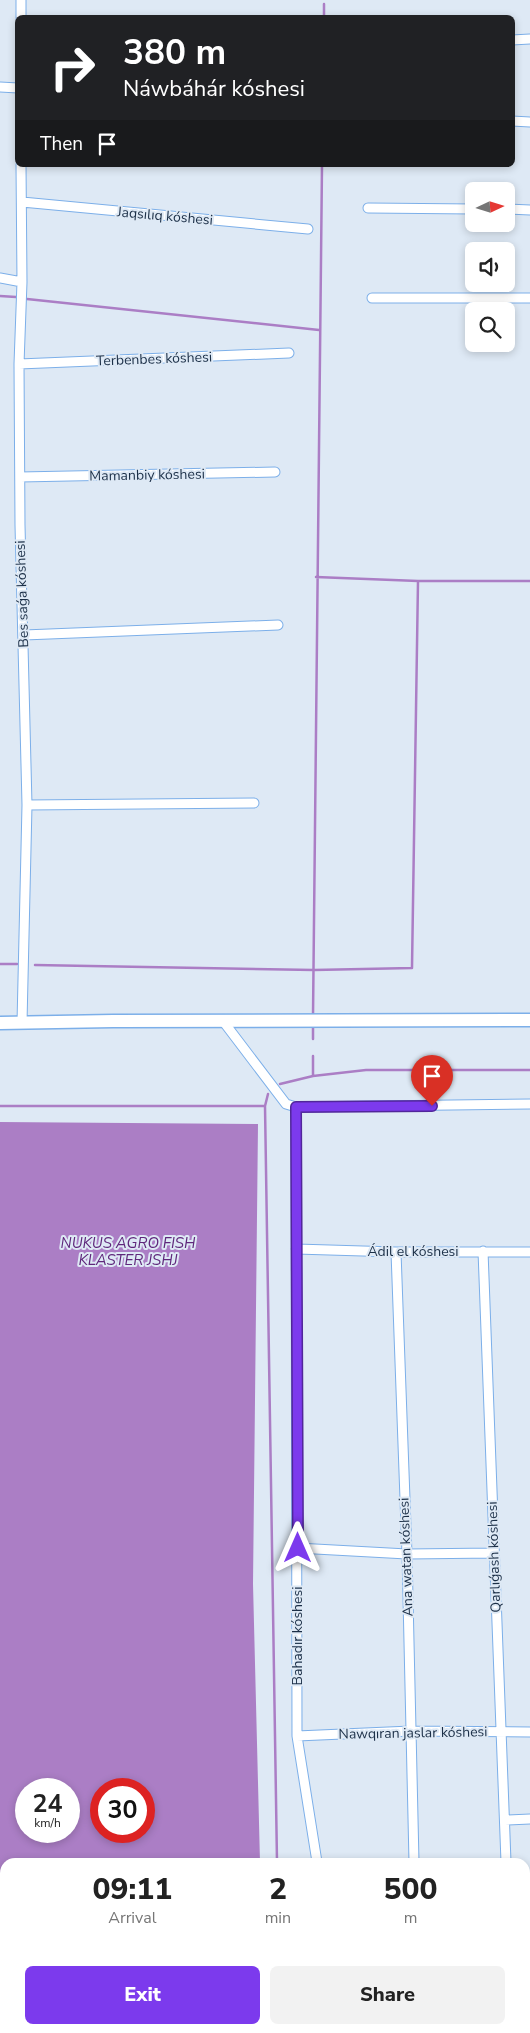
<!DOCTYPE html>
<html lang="en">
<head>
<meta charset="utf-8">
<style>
  body { margin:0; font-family:"Nunito Sans",sans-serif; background:#f2f2f2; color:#222; height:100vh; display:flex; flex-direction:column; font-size:19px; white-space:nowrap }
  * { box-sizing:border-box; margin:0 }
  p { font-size:16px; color:#767676 }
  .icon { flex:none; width:28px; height:28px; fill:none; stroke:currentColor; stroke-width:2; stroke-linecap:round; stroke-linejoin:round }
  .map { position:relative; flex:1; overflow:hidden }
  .details { position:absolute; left:0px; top:1858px; width:530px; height:176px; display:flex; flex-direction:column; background:#fff; border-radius:15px 15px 0 0; box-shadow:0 2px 8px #0003 }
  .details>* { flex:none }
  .guide { position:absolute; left:15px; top:15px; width:500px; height:152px; border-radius:8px; box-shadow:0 2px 8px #0003; background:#202124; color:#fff; overflow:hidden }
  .needle { width:32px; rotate:86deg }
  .fabs { position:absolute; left:465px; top:182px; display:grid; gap:10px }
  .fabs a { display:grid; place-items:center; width:50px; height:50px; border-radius:8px; background:#fff; box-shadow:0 2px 8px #0003; font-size:25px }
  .speed { position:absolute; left:15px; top:1778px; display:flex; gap:10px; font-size:25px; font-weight:700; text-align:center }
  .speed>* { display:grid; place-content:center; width:65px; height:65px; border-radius:50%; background:#fff; box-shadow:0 2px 8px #0003; line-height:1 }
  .speed small { font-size:12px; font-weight:400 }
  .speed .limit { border:8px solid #d22; background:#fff; color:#111 }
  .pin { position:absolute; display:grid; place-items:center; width:42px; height:42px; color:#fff; margin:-51px -21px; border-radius:50% 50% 50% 0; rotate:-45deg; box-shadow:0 0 5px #0007 }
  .pin .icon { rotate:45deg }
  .me { position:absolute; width:55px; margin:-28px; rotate:0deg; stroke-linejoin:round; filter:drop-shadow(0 0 4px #0008) }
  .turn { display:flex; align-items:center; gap:18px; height:105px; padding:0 25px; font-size:22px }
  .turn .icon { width:65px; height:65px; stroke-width:2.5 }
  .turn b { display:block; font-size:35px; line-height:42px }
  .then { display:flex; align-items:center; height:48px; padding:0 25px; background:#0003; gap:10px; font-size:19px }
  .eta { display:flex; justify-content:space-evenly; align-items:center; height:85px; text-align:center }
  .eta b { font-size:30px; font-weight:800; line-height:35px }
  .button { display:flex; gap:10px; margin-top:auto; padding:10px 25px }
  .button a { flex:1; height:58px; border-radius:8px; background:#7c3aed; color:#fff; font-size:20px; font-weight:800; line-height:58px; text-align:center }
  .button a+a { background:#f2f2f2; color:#222 }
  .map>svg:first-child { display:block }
  .water { fill:#ab7ec5; fill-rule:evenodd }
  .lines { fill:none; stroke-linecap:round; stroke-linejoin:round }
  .stream { stroke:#ab7ec5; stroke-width:2.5 }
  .street-casing { stroke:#7cafe9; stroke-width:11 }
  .secondary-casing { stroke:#7cafe9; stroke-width:15 }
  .street { stroke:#fff; stroke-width:9 }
  .secondary { stroke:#fff; stroke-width:12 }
  .route-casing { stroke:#51269a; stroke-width:12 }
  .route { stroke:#7c3aed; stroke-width:9 }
  .labels { text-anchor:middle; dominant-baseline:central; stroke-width:4; stroke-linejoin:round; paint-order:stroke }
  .street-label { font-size:14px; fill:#1b2f47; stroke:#dee9f5 }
  .water-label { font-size:15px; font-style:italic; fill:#5f277b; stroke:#dee9f5 }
</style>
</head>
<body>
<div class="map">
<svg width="530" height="2033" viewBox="0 0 530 2033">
  <rect width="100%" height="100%" fill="#dee9f5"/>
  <path class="water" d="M0,1122L258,1124L253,1584L260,1862H5V2029H264V2033H0ZM26,1789H69V1831H26ZM101,1789H144V1831H101Z"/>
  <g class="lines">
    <path class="stream" d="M324,18V4
      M0,296L16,297
      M27,299L319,330
      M316,577L418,581
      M0,964H17
      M35,965L314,970L412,968L418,581H530
      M313,1016L322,165
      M313,1039V1024
      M313,1056V1076L366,1070H530
      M280,1084L313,1076
      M268,1094L265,1106L277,1862
      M0,1106H265
      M274,2033V2029"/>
    <g class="street-casing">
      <path id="street" d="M21,18V0
        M512,40L530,39
        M0,87L18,88
        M512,121L530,122
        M21,165L22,282L19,364L20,525L27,805L22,1023
        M22,202L308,229
        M368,208L474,209
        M506,209L530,210
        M0,278L22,282
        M372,298H530
        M19,364L289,353
        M20,477L275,472
        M24,635L278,625
        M27,805L254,803
        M223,1021L286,1104L296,1107L530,1104
        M296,1107L297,1736L317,1862
        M296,1249L396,1252H530
        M483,1251L506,1862
        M396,1252L407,1554L414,1862
        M297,1548L407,1554L494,1553
        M297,1736L411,1731L530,1732
        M505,1820L530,1819
        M525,1908H530
        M525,1986L530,1985
        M317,2029L318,2033"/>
    </g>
    <g class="secondary-casing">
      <path id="secondary" d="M0,1023L113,1021L530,1020"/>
    </g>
    <use href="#street" class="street"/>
    <use href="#secondary" class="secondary"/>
  </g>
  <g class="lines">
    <g class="route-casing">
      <path id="route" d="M298,1548L296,1107L432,1106"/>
    </g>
    <use href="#route" class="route"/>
  </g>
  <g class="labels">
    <g class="street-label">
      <text transform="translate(165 216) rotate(5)">Jaqsılıq kóshesi</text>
      <text transform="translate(154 359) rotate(-2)">Terbenbes kóshesi</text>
      <text transform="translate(147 475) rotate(-1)">Mamanbiy kóshesi</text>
      <text transform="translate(22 594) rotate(-92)">Bes saǵa kóshesi</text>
      <text x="413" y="1251">Ádil el kóshesi</text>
      <text transform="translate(406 1557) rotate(-92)">Ana watan kóshesi</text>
      <text transform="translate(494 1557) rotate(-92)">Qarlıǵash kóshesi</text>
      <text transform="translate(297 1636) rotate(-90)">Bahadır kóshesi</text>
      <text transform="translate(413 1733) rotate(-1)">Nawqıran jaslar kóshesi</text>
    </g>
    <g class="water-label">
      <text x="128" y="1243">NUKUS AGRO FISH<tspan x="128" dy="17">KLASTER JSHJ</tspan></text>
    </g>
  </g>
</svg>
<div class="fabs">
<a><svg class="needle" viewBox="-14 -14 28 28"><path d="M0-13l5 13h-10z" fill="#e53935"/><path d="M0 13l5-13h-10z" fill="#767676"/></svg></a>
<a><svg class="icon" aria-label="sound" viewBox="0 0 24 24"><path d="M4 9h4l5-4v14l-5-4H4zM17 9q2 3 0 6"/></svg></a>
<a><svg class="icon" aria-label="search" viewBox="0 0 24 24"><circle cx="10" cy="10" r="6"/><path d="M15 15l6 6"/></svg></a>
</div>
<div class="speed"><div>24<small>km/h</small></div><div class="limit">30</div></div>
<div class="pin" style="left:432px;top:1106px;background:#d93025"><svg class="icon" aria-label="arrive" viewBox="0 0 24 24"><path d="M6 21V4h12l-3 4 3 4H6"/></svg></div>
<svg class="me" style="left:298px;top:1548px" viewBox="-20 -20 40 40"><path d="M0-17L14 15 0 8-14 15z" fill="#7c3aed" stroke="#fff" stroke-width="4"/></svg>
<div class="guide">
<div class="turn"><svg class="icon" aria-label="right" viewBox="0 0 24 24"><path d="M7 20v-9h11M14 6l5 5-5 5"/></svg><div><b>380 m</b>Náwbáhár kóshesi</div></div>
<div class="then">Then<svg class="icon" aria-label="arrive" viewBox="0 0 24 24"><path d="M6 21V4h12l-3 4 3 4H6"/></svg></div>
</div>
<section class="details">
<div class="eta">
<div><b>09:11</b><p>Arrival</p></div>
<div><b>2</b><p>min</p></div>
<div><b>500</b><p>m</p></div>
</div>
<div class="button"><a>Exit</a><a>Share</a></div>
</section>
</div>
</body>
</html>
